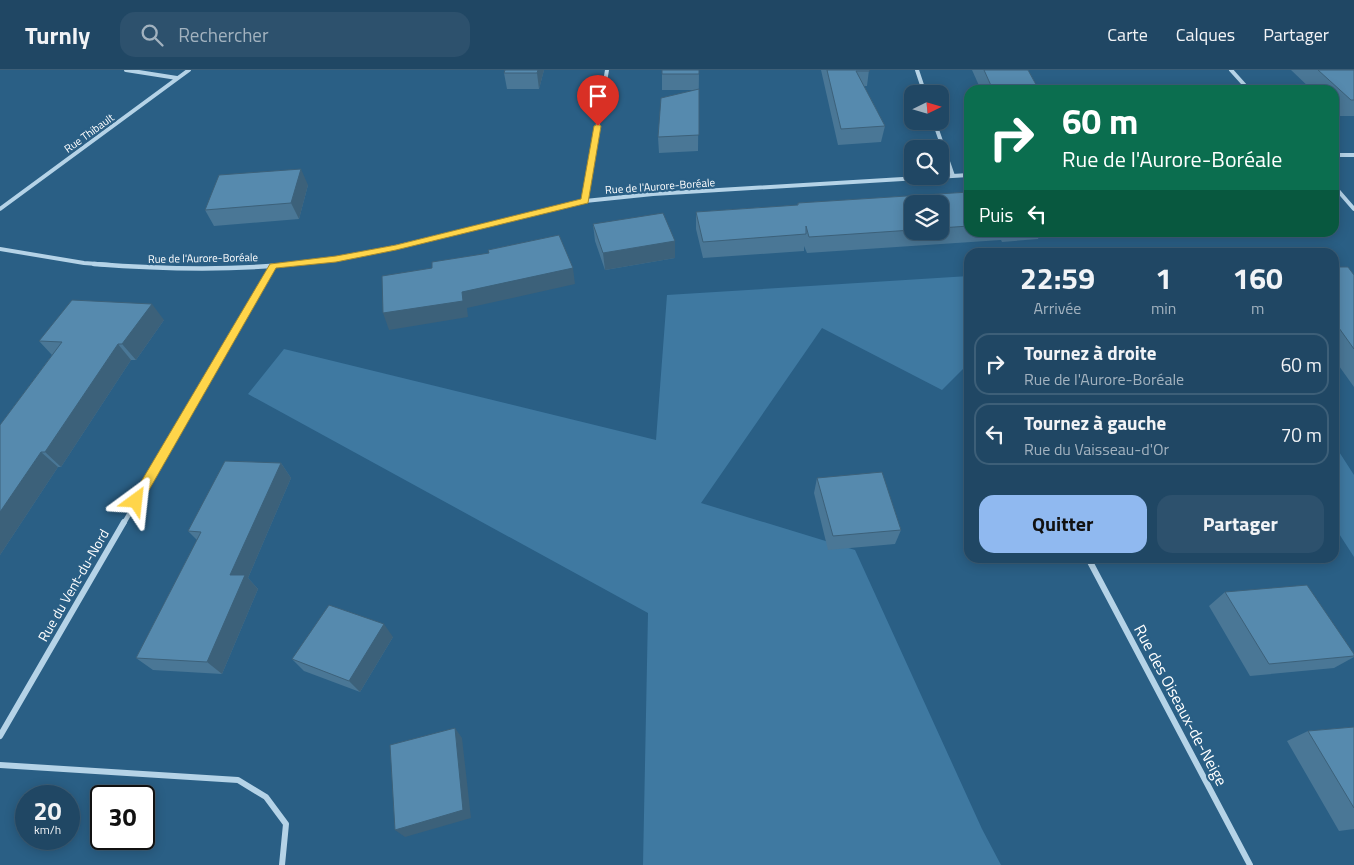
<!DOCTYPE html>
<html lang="fr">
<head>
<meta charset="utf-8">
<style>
  body { margin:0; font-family:"Titillium Web",sans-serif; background:#2d516d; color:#f1f3f6; height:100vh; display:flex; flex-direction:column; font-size:19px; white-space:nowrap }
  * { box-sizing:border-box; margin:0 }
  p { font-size:16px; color:#a2b2bf }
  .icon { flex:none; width:28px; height:28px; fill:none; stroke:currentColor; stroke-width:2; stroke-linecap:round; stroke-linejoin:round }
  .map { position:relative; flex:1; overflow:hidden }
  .sheet { position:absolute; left:964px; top:178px; width:375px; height:315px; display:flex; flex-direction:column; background:#204764; border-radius:15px; box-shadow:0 2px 12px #0003,0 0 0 1px #3d5f78 }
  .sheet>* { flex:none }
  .banner { position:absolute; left:964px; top:15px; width:375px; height:152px; border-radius:15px; box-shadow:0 2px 12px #0003,0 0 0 1px #3d5f78; background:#0b6e4f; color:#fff; overflow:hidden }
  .needle { width:32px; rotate:85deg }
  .controls { position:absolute; left:904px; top:15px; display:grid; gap:10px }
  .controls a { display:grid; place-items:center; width:45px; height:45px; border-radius:10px; background:#204764; box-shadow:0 2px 12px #0003,0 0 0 1px #3d5f78; font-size:25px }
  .speed { position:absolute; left:15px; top:715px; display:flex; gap:10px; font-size:25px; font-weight:700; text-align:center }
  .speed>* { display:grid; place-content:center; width:65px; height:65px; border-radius:50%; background:#204764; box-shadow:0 2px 12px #0003,0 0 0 1px #3d5f78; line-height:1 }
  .speed small { font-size:12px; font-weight:400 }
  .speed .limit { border:2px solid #111; border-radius:8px; background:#fff; color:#111 }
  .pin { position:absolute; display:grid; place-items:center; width:42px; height:42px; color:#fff; margin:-51px -21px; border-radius:50% 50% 50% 0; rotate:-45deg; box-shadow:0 0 5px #0007 }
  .pin .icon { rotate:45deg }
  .me { position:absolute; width:55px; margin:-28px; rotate:30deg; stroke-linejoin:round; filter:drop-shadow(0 0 4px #0008) }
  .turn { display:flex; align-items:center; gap:18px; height:105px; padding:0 15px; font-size:22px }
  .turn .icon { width:65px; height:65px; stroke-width:2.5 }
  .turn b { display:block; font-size:35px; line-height:42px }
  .then { display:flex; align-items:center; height:48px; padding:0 15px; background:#0003; gap:10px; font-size:19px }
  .eta { display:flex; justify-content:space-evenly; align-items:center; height:85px; text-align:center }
  .eta b { font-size:30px; font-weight:700; line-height:35px }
  .action { display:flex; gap:10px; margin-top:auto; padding:10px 15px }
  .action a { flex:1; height:58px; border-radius:15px; background:#90b9f0; color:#111; font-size:20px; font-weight:700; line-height:58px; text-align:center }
  .action a+a { background:#2d516d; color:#f1f3f6 }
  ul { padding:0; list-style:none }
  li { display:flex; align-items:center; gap:15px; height:62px; margin:0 10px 8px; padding:0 5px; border:2px solid #3d5f78; border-radius:15px }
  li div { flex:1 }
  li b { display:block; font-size:19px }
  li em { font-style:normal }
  header { display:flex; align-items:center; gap:30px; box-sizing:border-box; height:70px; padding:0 25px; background:#204764; border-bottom:1px solid #3d5f78 }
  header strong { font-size:24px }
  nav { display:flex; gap:28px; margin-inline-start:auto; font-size:18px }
  .search { width:350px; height:45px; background:#2d516d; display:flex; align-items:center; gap:12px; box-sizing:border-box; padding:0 18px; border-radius:15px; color:#a2b2bf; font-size:19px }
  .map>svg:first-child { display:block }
  .green { fill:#3f79a1 }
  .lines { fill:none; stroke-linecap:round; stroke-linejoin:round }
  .minor-far2 { stroke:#b5d3e7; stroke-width:4 }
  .minor-far1 { stroke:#b5d3e7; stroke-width:4.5 }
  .minor { stroke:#b5d3e7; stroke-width:6 }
  .wall { fill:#4a7796; fill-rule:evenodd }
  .shaded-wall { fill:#3c617a }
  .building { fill:#568aae; stroke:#3c617a }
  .route { fill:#ffd54a; stroke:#a68a30 }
  .labels { text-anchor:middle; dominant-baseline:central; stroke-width:4.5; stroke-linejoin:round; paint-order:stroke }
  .far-street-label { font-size:11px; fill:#fff; stroke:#2a5f85 }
  .street-label { font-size:14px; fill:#fff; stroke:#2a5f85 }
  .near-street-label { font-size:16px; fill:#fff; stroke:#2a5f85 }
</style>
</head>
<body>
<header>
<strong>Turnly</strong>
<div class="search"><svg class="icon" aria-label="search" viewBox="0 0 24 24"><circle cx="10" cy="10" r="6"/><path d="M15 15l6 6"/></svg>Rechercher</div>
<nav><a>Carte</a><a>Calques</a><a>Partager</a></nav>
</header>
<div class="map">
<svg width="1354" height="795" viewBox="0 0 1354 795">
  <rect width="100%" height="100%" fill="#2a5f85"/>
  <path class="green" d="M969,206V293L942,320L822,258L701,433L855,480L982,759L1001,795H643L648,543L248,324L284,279L656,370L667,225Z
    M1334,374L1354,405V487L1334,456Z"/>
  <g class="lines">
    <path class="minor-far2" d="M126,0L177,8
      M917,0L925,24
      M1231,0L1249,20
      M934,51L953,106
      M1334,85H1354
      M1334,116L1354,139
      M585,131L607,0
      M0,139L189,0
      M0,179L84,193L111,195
      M282,195L336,189L396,177L585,131L653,124L969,105"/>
    <path class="minor-far1" d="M94,194C160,199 228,201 293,194
      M124,453L273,196"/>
    <path class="minor" d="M1088,488L1250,795
      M0,666L124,452
      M0,695L238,710L266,727L286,754L282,795"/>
  </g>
  <path class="wall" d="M505,0H544L539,19H507L504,3Z
    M662,0H699L698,81L659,83L658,67L693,20H662Z
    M821,0H869L867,16H864L885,56L881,72L838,75Z
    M972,0H1028L1039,20H981Z
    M1291,0H1354V46H1339L1334,41V20H1312Z
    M308,115L299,149L214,156L205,140Z
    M969,122V162H1041L1038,169L1002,172L1001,170L807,183L804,176V181L703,188L696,159V142L797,135L798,133ZM912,134H940V161H912Z
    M593,154L675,188L605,200L595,171Z
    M1334,197L1354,205V317L1334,289Z
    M164,250L136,290H131L61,397H58L0,485V355L52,285L39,271Z
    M281,393L291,408L248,508L258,519L222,604L153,600L136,588L197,470L188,461Z
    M817,408L901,460L895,474L828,480L814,423Z
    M1225,522L1354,584V587L1334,598L1250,606L1209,536Z
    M393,567L360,622L304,601L292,589Z
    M1354,657V759L1339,761L1287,671L1308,661Z"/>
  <path class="shaded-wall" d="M538,0H544L539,19L537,3Z
    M301,99L308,115L299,149L291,133Z
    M675,171V188L605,200L603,183Z
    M573,198L575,214L467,238L468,247L389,260L383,243L462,222Z
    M152,234L164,250L136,290L122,274Z
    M118,274L131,290L61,397L45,382Z
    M41,382L58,397L0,485V442Z
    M281,393L291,408L248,508L258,519L222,604L207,592L230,505Z
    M384,554L393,567L360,622L349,611Z
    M455,658L462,668L471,748L405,767L395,760Z"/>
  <path class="building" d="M505,0H538L537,3H504Z
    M662,0H699V4H662Z
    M827,0H869L870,1H856L885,56L841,59Z
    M984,0H1028L1039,20H993Z
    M1318,0H1354V30H1351Z
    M699,19V65L658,67L661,28Z
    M301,99L291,133L205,140L219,105Z
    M969,122V156L940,158V134H912V160L809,167L806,156V164L703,172L696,142L798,135V133Z
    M663,143L675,171L603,183L593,154Z
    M559,165L573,198L462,222L463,231L383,243L382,206L432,198V192L489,183L488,180Z
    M1334,197H1348L1354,205V279L1334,251Z
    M72,230L152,234L122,274H118L45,382H41L0,442V355L62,272L39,271Z
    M225,391L281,393L230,505H245L207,592L136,588L201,462L188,461Z
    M882,402L901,460L833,466L817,408Z
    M1307,515L1354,584V586L1269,594L1225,522Z
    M329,535L384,554L349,611L292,589Z
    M1354,657V738L1308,661Z
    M455,658L463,740L395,760L390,675Z"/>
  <path class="route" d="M598,54L601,56L588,133L396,180L336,192L276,198L141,434H132L131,431L132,427L270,194L336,186L396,175L581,129L594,56Z"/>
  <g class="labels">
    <g class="far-street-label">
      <text transform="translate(89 63) rotate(-36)">Rue Thibault</text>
      <text transform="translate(660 116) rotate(-4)">Rue de l'Aurore-Boréale</text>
      <text transform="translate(203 188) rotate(-1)">Rue de l'Aurore-Boréale</text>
    </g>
    <g class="street-label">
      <text transform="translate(73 515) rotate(-60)">Rue du Vent-du-Nord</text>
    </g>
    <g class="near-street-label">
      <text transform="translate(1181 635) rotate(62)">Rue des Oiseaux-de-Neige</text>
    </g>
  </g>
</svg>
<div class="controls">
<a><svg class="needle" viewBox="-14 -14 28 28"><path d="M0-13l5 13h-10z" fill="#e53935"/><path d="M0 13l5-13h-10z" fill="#a2b2bf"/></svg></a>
<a><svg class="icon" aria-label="search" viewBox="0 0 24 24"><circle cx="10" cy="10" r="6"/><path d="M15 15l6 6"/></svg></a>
<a><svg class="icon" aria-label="layers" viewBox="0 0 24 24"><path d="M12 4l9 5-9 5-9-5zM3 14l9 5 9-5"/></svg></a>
</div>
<div class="speed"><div>20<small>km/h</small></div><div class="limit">30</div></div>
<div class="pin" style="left:598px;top:56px;background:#d93025"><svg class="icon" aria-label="arrive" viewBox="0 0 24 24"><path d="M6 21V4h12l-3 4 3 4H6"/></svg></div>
<svg class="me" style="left:136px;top:431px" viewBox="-20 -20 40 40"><path d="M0-17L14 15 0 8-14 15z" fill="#ffd54a" stroke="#fff" stroke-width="4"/></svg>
<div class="banner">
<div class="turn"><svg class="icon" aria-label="right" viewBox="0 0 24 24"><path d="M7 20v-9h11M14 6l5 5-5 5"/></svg><div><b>60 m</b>Rue de l'Aurore-Boréale</div></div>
<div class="then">Puis<svg class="icon" aria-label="left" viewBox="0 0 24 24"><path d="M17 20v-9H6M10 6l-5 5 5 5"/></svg></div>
</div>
<section class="sheet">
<div class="eta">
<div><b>22:59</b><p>Arrivée</p></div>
<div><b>1</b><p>min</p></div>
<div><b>160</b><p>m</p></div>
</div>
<ul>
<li><svg class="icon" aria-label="right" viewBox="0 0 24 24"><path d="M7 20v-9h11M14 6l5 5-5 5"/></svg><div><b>Tournez à droite</b><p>Rue de l'Aurore-Boréale</p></div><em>60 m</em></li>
<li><svg class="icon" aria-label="left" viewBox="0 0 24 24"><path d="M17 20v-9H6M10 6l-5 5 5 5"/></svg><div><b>Tournez à gauche</b><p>Rue du Vaisseau-d'Or</p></div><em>70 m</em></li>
</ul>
<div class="action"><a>Quitter</a><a>Partager</a></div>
</section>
</div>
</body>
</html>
